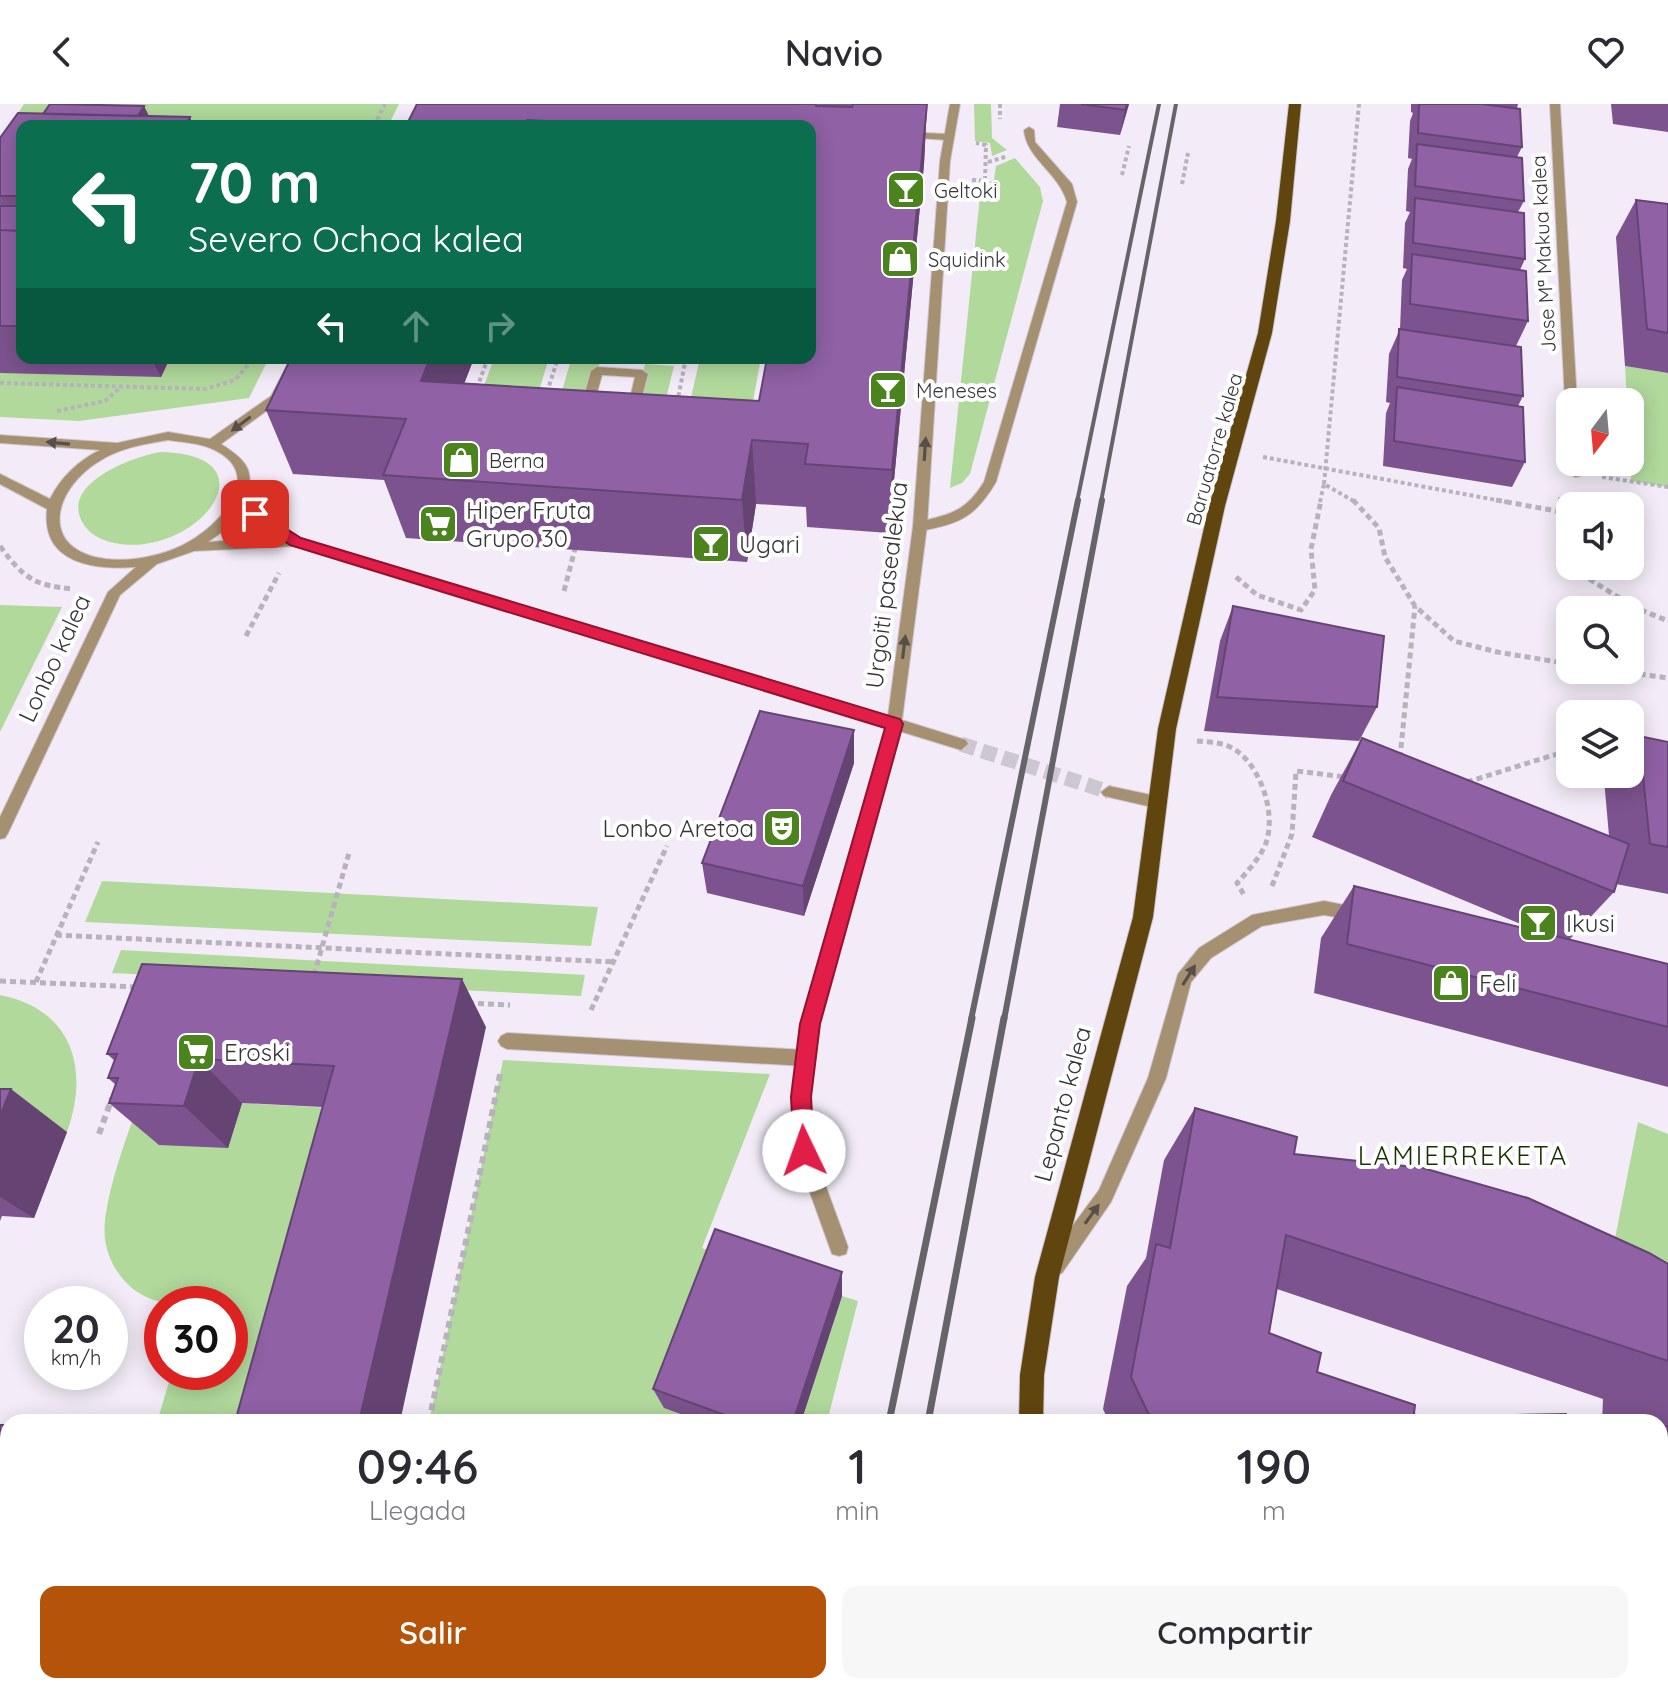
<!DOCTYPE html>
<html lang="es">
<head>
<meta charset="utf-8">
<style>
  body { margin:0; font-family:Quicksand,sans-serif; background:#f7f7f7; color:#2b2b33; height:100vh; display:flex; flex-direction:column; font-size:30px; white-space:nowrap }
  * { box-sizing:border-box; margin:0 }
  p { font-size:26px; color:#7c7c81 }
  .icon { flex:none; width:44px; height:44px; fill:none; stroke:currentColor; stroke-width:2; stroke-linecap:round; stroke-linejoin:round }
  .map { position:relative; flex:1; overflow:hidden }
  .side { position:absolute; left:0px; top:1310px; width:1668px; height:280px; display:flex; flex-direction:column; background:#fff; border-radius:24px 24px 0 0; box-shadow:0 4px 20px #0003 }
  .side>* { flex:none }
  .guide { position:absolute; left:16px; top:16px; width:800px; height:244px; border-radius:16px; box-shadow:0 4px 20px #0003; background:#0b6e4f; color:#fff; overflow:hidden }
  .needle { width:52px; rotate:196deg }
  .buttons { position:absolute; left:1556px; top:284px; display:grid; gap:16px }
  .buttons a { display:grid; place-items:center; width:88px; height:88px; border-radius:16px; background:#fff; box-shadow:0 4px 20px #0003; font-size:40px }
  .speed { position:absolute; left:24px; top:1182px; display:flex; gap:16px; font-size:40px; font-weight:700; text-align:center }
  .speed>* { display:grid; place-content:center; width:104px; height:104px; border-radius:50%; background:#fff; box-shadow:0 4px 20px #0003; line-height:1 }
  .speed small { font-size:20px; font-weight:400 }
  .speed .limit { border:12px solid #d22; background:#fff; color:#111 }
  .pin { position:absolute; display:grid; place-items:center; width:68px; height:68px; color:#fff; margin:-34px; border-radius:16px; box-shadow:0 4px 12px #0006 }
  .me { position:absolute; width:88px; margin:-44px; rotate:357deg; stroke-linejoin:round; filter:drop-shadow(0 0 6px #0008) }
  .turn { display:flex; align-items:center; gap:28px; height:168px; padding:0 40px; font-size:36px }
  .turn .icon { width:104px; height:104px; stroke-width:2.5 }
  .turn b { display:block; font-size:56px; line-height:68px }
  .lanes { display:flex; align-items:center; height:76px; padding:0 40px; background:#0003; justify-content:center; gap:40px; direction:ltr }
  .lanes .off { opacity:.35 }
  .eta { display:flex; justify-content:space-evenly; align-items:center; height:136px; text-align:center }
  .eta b { font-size:48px; font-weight:600; line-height:56px }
  .cta { display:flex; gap:16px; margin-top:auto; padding:16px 40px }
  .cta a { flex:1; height:92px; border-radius:16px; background:#b45309; color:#fff; font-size:32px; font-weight:600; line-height:92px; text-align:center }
  .cta a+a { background:#f7f7f7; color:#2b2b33 }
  header { display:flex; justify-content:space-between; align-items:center; height:104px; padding:0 40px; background:#fff; font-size:36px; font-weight:600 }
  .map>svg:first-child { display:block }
  .green { fill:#b1d99c }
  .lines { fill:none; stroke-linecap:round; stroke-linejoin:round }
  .minor-tunnel { stroke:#cdc7d2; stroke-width:15; stroke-dasharray:15 7; stroke-linecap:butt }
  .service-casing { stroke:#cdc7d2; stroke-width:2 }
  .pedestrian-casing { stroke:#cdc7d2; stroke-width:2 }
  .minor-casing { stroke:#cdc7d2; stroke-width:2 }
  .primary-casing { stroke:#cdc7d2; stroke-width:2 }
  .path-far2 { stroke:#b8b2bc; stroke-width:4; stroke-dasharray:4 3; stroke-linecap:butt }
  .path-far1 { stroke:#b8b2bc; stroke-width:5; stroke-dasharray:6 4; stroke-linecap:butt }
  .path { stroke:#b8b2bc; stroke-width:6; stroke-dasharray:7 5; stroke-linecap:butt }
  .service { fill:#a59171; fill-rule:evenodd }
  .pedestrian { fill:#a59171; fill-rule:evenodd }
  .minor { fill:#a59171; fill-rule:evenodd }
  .primary { fill:#61450f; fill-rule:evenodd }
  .rail-far2 { stroke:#666369; stroke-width:4 }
  .rail-far1 { stroke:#666369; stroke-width:6 }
  .rail { stroke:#666369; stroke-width:7 }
  .wall { fill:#7c538e }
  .shaded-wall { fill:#654474 }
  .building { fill:#9061a5; stroke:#654474; stroke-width:2 }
  .oneway { fill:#575049 }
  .route { fill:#e11d48; stroke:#92132f; stroke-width:2 }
  .labels { text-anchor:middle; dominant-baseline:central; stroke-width:8; stroke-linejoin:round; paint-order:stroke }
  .far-poi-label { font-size:20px; fill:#363438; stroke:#fff; text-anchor:start }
  .far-street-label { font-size:20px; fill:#363438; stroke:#fff }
  .poi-label { font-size:24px; fill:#363438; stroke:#fff; text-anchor:start }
  .street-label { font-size:24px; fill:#363438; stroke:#fff }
  .neighbourhood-label { font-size:26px; letter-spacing:2px; fill:#173201; stroke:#fff }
</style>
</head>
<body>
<header><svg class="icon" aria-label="back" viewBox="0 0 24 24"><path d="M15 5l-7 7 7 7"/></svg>Navio<svg class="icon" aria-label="heart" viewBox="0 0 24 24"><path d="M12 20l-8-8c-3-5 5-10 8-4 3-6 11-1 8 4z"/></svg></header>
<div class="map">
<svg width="1668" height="1590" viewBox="0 0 1668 1590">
  <rect width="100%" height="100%" fill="#f3ecf8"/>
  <path class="green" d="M24,0H399L388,22H22V254H269L249,294L79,317L0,313V37Z
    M974,0H991L992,34L1007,46L992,52L990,39L975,37Z
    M1015,54L1040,83L1043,97L970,370L962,379L950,384L981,82L994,76L996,62Z
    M494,254H549L525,332L467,329Z
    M700,254H761L744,346L680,342Z
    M571,256L600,258L579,332L549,331Z
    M645,260L674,262L656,336L626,335Z
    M1625,262L1668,269V383L1631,377L1630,298H1627Z
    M160,348C276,350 200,451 120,440C106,438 92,433 84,421C57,380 133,353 160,348Z
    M0,501L62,503L0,628Z
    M102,777L598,803L591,842L85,818Z
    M121,846L585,871L581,892L112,869Z
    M0,891C72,905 90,964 67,1028L0,1025Z
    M174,908L242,999L368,1006L287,1318H157L172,1268H230V1200C204,1200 175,1204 151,1195C126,1186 108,1160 105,1135C99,1087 156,958 174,908Z
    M503,956L770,970L702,1144L722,1151L664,1304L702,1318H429Z
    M1638,1018L1668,1030V1213L1605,1185Z
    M842,1192L858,1197L827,1318H801Z
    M375,1582H760L758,1590H373Z"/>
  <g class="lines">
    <path class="minor-tunnel" d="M961,640L1109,688"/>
    <g class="service-casing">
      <path id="service" d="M1029,23L1034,26L1035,38L1072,80L1077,98L996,378C975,413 960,420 920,427L915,425V419C949,410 964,410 984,378L1067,98C1059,69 1026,54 1024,26Z
        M507,929L805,946L811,948L814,954L811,960L805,962L507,945L501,942L498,937L501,932Z"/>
    </g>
    <g class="pedestrian-casing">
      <path id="pedestrian" d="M905,28L947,30L952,33L947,36L901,33V29Z
        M597,263L642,266L648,270L630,338L579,336L573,332L591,267ZM602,271L635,273L621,331L586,328Z
        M0,1544H8V1566H0Z"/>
    </g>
    <g class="minor-casing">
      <path id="minor" d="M950,0H960L950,57L927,422L902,616L966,636L968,640L961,646L899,627L818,920L810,993L813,1047L848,1143L846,1150L839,1152L832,1150L795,1047L792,993L802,920L886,623L295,442L194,447L157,460L120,491L8,729L5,734L0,735V713L108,488L136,463C95,466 41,460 47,405L0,380V370L50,395C61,373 78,357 100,346L0,339V331L117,339L168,328L210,335L271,292L291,254H303L280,297L221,340C246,356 256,366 246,396L300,434L888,612L913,422L940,57ZM168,336C181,338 198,339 210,344C270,369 219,423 183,441C161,452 130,458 106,455C38,446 53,386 98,358C119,344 144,340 168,336ZM242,406L280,433L208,438L222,428Z
        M1550,0H1560L1577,298H1570V302L1565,298Z
        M1570,355V358H1580V372L1575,373L1569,369L1568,358Z
        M1109,682L1156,692L1164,698L1156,704L1104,692L1101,688Z
        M1324,797L1365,805L1367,810L1365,815L1359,817L1324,811L1262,822L1211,854L1191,878L1166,974L1111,1098L1062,1169L1055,1171L1048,1169L1046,1162L1048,1155L1099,1086L1148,974L1178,870L1199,844L1252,811Z
        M1668,1480V1502L1660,1503V1481Z
        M1305,1582H1327L1329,1590H1307Z
        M1335,1582H1361L1358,1590H1332Z"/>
    </g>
    <g class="primary-casing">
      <path id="primary" d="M1289,0H1301L1290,117L1272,229L1225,402L1176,625L1153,813L1059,1173L1044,1271L1043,1318H1019L1020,1271L1035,1173L1133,813L1158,625L1209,402L1258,229L1276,117Z
        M1033,1582H1061V1590H1033Z"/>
    </g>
    <path class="path-far2" d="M1000,0V15
      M374,22L385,0
      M988,58L1008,52
      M1122,71L1129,42
      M972,76L985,77L986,41L976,39
      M1182,80L1188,49
      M0,279L206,285L235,276L254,254
      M477,284L488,254
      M547,288L558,254
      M677,299L686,254
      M57,307L105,297L121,283
      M1263,353L1507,398
      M1602,373L1668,383
      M1324,380L1359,0
      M1560,393L1561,398
      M1320,398L1324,380L1355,398"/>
    <path class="path-far1" d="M1353,396L1379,424L1385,453L1415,502L1454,537L1497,548L1570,560
      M1496,396L1562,408
      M1560,396L1565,442L1570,451
      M0,442C23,474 35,482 74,485
      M1575,462L1578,468L1634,503L1668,517
      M1236,473L1257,491L1301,506L1315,486L1311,445L1321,396
      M564,487L575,445
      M246,532L279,469
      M1610,566L1668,574
      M1197,637C1207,638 1218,638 1228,642C1259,655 1277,708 1266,739C1260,754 1248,767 1237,779L1244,791
      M1400,654L1415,502
      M1467,678L1570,646
      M1272,782L1292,730L1296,667L1346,673
      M56,831L614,858
      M314,871L349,749
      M0,877L138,883
      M36,878L98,738
      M468,899L510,901
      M591,906L667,742"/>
    <path class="path" d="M99,1030L112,994
      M429,1318L501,966
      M373,1590L375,1582"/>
    <use href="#service" class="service"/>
    <use href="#pedestrian" class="pedestrian"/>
    <use href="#minor" class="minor"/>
    <use href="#primary" class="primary"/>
    <path class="rail-far2" d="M1077,398L1159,0
      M1101,398L1176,0"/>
    <path class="rail-far1" d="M971,916L1078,396
      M1004,916L1102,396"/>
    <path class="rail" d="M889,1318L972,914
      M928,1318L1004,914
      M834,1590L836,1582
      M861,1590L863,1582
      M878,1590L879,1582"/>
  </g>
  <path class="wall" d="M417,0H927L924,60L889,429L807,423L806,403L756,400L747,458L406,434L384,376L293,370L266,306L291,254H474L464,279L759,297L810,254V22H406Z
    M1060,0H1129L1120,31L1057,23Z
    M1411,0H1518L1517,4L1522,43L1517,53L1524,97L1518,108L1525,155L1520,166L1528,217L1516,242L1523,292L1518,302L1525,358L1512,383L1383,362L1386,309L1390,299L1386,298L1389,250L1400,225L1402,176L1407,165L1403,164L1405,119L1410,108L1406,107L1408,65L1412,55L1408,54L1410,17L1413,9L1411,8Z
    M1611,0H1668V28L1613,20Z
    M144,2L149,12L190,13L193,22H22V254H170L161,273L0,269V34L43,10Z
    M1636,96L1668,100V269L1625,262L1616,133Z
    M1233,502L1377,603L1359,637L1204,627L1220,537Z
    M854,626V659L804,812L707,789L702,759Z
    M1639,632L1668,638V790L1616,780L1614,788L1569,836L1668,860V983L1314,889L1321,834L1354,782L1540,828L1312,733L1331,691L1362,634L1609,732L1604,675L1608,670H1630V643Z
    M486,923L322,1003L242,999L228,1044L159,1041L109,999L116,981L108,974L115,957L107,950Z
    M1195,1004L1294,1050L1668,1160V1431L1660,1432V1318H1602L1603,1295L1277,1185L1269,1229L1317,1268L1413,1318H1109L1103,1305L1127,1182L1146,1154L1164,1056Z
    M0,1012L67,1028L34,1114L2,1112L0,1117Z
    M842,1192L801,1318H702L664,1304L653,1285Z
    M1469,1312L1569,1318H1458Z
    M0,1321H8V1465L0,1464Z"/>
  <path class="shaded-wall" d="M927,0L924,60L889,429L892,366Z
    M1127,0H1129L1120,31L1125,6Z
    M144,2L153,22H132Z
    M190,13L193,22H185Z
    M151,254H170L161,273Z
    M430,254H474L441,341L421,277Z
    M752,336L756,400L747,458L742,396Z
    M854,626V659L804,812L803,782Z
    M462,875L486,923L400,1318H359Z
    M199,955L242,999L228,1044L184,1002Z
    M11,985L67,1028L34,1114L0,1093V1012Z
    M842,1168V1192L801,1318H793Z"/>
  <path class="building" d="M50,0H55L144,2L138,12L43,10Z
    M417,0H816V2L852,3L853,0H927L892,366L805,360L808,340L752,336L742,396L383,371L406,315L266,306L291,254H430L421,277L759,297L767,254H810V22H648L527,16L525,22H406Z
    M1081,0H1127L1125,6Z
    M1419,0H1482L1520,5L1522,43L1418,29Z
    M18,9L190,13L185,22H22V92H0V34Z
    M1417,40L1522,54L1524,97L1415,82Z
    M1415,94L1524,109L1525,155L1413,139Z
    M1636,96L1668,100V229L1647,225Z
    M0,102H22V127L0,126Z
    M0,126L22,127V222H0Z
    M1412,150L1526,167L1528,217L1410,200Z
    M1399,225L1521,243L1523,292L1397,273Z
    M1397,283L1523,303L1525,358L1394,337Z
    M1233,502L1384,532L1377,603L1217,593Z
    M760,607L854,626L803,782L702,759Z
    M1639,632L1668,638V743L1650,740Z
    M1362,634L1629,740L1614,788L1343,677Z
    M1354,782L1668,860V923L1347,840Z
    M142,860L462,875L359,1318H235L334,962L199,955L184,1002L109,999L118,974H108L117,950H107Z
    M0,985H11L0,1012Z
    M1195,1004L1297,1033L1294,1050L1423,1064L1528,1094L1649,1149L1668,1160V1257L1286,1131L1269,1229L1321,1249L1317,1268L1415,1301L1413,1318H1161L1158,1316L1148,1309L1131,1273L1156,1140L1170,1144Z
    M715,1125L842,1168L793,1318H744L653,1285Z
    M1566,1310L1569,1318H1471L1469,1312Z
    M0,1321H8V1456L0,1455Z
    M1660,1322H1668V1428L1660,1429Z"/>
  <defs><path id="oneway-solid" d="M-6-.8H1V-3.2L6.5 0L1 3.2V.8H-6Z" transform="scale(2)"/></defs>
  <g class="oneway">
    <use href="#oneway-solid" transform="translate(241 320) rotate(143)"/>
    <use href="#oneway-solid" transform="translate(58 339) rotate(-175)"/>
    <use href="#oneway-solid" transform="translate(925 345) rotate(-86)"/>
    <use href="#oneway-solid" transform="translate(904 543) rotate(-83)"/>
    <use href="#oneway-solid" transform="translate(1189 871) rotate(-58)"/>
    <use href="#oneway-solid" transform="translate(1092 1110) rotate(-54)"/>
  </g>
  <path class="route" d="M255,405L301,434L900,615L903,620L820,920L811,993L814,1047L811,1054L804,1056L797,1054L794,1047L791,993L800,920L885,624L290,441L250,413L248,410Z"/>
  <defs>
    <g id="bar-square" transform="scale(2)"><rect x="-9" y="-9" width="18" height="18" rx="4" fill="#4b831d" stroke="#fff"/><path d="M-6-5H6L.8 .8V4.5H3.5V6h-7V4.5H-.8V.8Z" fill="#fff"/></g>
    <g id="shop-square" transform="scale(2)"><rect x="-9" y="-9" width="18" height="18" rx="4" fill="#4b831d" stroke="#fff"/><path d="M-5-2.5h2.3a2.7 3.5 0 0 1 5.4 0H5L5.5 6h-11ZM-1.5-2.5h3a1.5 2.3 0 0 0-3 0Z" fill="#fff"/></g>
    <g id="supermarket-square" transform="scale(2)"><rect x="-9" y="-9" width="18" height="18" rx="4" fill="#4b831d" stroke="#fff"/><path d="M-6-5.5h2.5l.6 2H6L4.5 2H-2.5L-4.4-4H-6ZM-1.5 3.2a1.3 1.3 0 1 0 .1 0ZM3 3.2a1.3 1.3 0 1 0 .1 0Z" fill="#fff"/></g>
    <g id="theatre-square" transform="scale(2)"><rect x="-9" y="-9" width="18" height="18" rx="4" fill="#4b831d" stroke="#fff"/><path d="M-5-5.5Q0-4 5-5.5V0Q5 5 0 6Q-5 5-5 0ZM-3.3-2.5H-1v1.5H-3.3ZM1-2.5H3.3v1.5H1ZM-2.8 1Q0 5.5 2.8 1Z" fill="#fff"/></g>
  </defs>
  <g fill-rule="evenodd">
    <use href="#bar-square" x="906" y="86"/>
    <use href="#shop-square" x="900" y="155"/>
    <use href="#bar-square" x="888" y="286"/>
    <use href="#shop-square" x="461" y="356"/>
    <use href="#supermarket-square" x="438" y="420"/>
    <use href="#bar-square" x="711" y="440"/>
    <use href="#theatre-square" x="782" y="724"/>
    <use href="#bar-square" x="1538" y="819"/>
    <use href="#shop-square" x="1451" y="879"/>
    <use href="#supermarket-square" x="196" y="948"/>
  </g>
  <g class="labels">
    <g class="far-poi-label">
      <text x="934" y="86">Geltoki</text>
      <text x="928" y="155">Squidink</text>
      <text x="916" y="286">Meneses</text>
      <text x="489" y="356">Berna</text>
    </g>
    <g class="far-street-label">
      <text transform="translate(1543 150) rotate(-93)">Jose Mª Makua kalea</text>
      <text transform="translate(1214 345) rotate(-74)">Baruatorre kalea</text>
    </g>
    <g class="poi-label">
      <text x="466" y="406">Hiper Fruta<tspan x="466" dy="28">Grupo 30</tspan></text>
      <text x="739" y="440">Ugari</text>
      <text x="754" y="724" text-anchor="end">Lonbo Aretoa</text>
      <text x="1566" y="819">Ikusi</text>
      <text x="1479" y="879">Feli</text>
      <text x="224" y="948">Eroski</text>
    </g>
    <g class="street-label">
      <text transform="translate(886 481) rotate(-83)">Urgoiti pasealekua</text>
      <text transform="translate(54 554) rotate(-65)">Lonbo kalea</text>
      <text transform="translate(1062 1000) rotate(-75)">Lepanto kalea</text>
    </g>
    <g class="neighbourhood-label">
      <text x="1463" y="1051">LAMIERREKETA</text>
    </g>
  </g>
</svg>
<div class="buttons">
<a><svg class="needle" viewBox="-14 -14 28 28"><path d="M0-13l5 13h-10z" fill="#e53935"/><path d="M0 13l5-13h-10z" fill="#7c7c81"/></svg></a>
<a><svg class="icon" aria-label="sound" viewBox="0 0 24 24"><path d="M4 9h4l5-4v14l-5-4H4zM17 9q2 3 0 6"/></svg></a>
<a><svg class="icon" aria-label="search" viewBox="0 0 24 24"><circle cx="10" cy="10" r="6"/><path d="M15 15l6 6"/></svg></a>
<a><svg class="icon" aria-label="layers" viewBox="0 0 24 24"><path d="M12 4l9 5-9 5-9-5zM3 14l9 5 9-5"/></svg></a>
</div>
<div class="speed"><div>20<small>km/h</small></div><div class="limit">30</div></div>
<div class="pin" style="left:255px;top:410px;background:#d93025"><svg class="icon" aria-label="arrive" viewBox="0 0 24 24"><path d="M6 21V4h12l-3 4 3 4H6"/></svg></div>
<svg class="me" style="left:804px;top:1047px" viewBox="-20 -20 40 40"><circle r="19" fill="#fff"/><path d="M0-13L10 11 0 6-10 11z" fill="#e11d48"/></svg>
<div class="guide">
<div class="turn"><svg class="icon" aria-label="left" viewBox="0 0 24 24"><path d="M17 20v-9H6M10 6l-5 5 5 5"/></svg><div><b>70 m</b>Severo Ochoa kalea</div></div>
<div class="lanes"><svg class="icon" aria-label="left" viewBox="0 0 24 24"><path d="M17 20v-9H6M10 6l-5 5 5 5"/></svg><svg class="icon off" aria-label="ahead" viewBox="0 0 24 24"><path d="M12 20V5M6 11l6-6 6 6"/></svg><svg class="icon off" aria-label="right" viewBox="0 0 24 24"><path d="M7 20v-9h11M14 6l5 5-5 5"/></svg></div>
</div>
<section class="side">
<div class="eta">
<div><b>09:46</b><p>Llegada</p></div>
<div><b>1</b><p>min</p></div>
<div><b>190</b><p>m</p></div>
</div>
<div class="cta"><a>Salir</a><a>Compartir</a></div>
</section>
</div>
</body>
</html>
